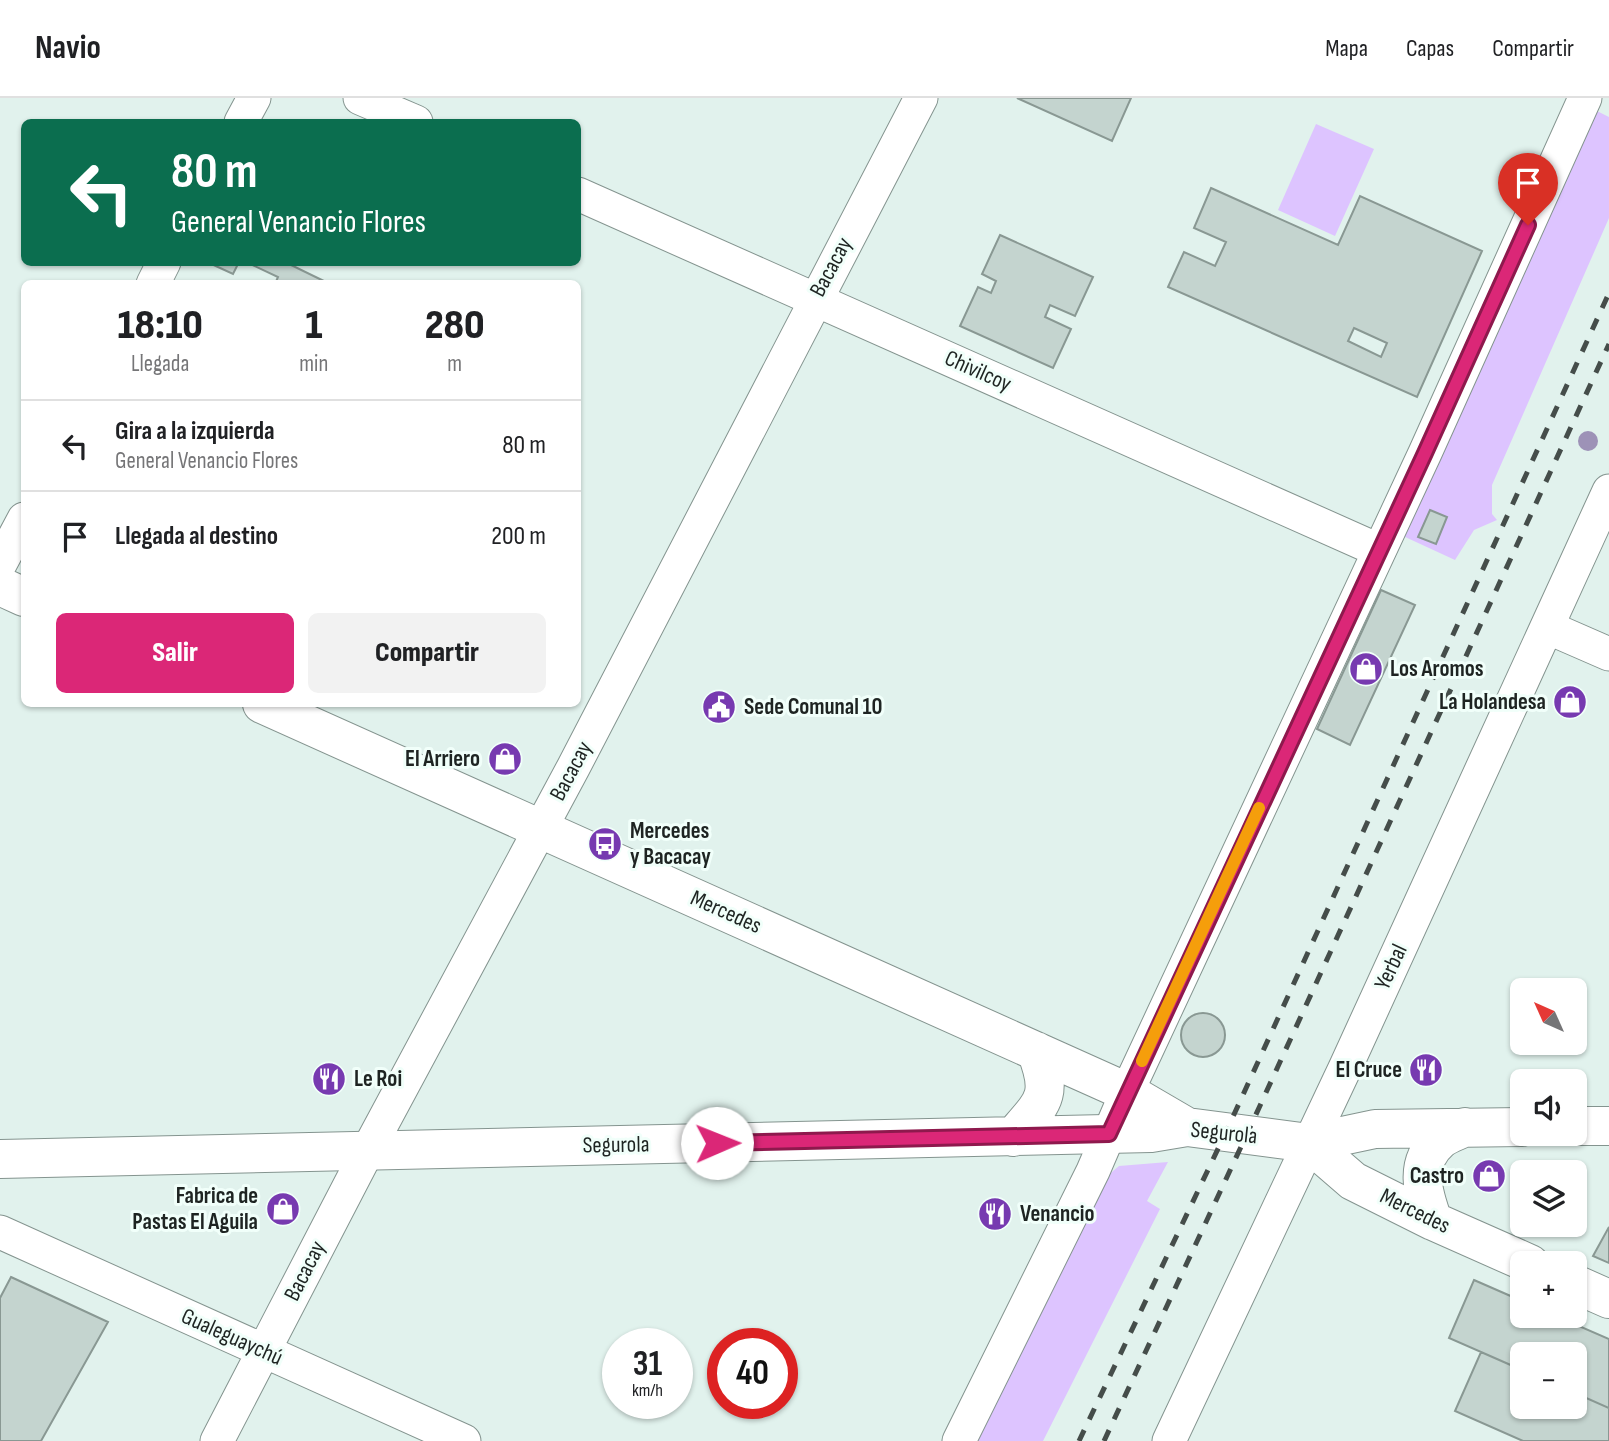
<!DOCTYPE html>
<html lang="es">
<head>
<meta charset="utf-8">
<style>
  body { margin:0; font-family:"Sofia Sans Condensed",sans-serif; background:#f2f2f2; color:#202124; height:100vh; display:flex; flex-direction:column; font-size:26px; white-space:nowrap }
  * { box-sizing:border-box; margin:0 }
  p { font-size:23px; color:#757577 }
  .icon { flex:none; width:38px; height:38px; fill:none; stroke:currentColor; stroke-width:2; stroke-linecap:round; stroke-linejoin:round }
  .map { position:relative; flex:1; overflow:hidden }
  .details { position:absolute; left:21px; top:182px; width:560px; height:427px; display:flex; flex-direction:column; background:#fff; border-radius:10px; box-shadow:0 2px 5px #0004 }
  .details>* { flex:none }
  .guide { position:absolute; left:21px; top:21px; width:560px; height:147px; border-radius:10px; box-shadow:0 2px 5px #0004; background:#0b6e4f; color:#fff; overflow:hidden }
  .needle { width:46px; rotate:315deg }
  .buttons { position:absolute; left:1510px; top:880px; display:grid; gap:14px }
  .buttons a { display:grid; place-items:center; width:77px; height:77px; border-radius:10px; background:#fff; box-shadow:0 2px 5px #0004; font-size:35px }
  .speed { position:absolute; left:602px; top:1230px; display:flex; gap:14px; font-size:35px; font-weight:700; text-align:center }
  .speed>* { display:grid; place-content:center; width:91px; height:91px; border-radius:50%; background:#fff; box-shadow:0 2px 5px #0004; line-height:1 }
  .speed small { font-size:18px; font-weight:400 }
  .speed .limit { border:10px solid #d22; background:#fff; color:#111 }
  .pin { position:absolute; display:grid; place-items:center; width:60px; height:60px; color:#fff; margin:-72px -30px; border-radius:50% 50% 50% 0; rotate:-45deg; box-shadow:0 0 7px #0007 }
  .pin .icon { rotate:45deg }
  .me { position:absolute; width:77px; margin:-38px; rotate:89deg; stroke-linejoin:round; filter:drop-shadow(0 0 5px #0008) }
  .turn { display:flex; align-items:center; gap:24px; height:147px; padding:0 35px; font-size:32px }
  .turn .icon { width:91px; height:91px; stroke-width:2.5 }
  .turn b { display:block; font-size:49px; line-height:60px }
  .eta { display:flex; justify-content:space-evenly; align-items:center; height:119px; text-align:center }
  .eta b { font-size:42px; font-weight:800; line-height:49px }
  .action { display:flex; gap:14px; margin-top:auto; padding:14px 35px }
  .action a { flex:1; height:80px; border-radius:10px; background:#db2777; color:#fff; font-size:28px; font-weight:800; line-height:80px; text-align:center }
  .action a+a { background:#f2f2f2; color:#202124 }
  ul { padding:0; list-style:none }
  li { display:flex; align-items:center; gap:21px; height:91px; padding:0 35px; border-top:2px solid #e0e0e0 }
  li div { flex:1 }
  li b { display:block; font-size:26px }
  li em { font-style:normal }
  header { display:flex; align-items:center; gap:42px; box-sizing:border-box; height:98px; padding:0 35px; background:#fff; border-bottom:2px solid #e0e0e0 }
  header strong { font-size:33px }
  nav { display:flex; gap:38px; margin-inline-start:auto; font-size:24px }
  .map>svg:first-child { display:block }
  .green { fill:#ddc4ff }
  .building { fill:#c4d4cf; stroke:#899893; stroke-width:2; fill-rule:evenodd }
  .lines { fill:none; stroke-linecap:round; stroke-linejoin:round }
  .street-casing { stroke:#84948f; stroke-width:35 }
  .secondary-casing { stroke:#84948f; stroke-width:40 }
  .street { stroke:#fff; stroke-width:33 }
  .secondary { stroke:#fff; stroke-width:38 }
  .rail { stroke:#454d4a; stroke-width:5; stroke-dasharray:12 12; stroke-linecap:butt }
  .tree { fill:#9d92b7 }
  .route-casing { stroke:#8e194d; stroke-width:18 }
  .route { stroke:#db2777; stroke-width:12 }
  .slow { stroke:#f59e0b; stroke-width:12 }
  .labels { text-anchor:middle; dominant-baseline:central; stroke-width:6; stroke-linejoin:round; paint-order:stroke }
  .street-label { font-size:23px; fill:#1e2422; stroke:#f1fffa }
  .poi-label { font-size:23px; font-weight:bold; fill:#1e2422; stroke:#f1fffa; text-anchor:start }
</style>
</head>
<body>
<header>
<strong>Navio</strong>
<nav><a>Mapa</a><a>Capas</a><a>Compartir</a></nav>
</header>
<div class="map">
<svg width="1609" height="1343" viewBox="0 0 1609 1343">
  <rect width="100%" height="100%" fill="#e1f2ed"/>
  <path class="green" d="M1597,13L1609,19V120L1492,387V416L1497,422L1474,432L1455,462L1403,438Z
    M1316,26L1374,51L1335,138L1278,112Z
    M1168,1064L1147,1103L1160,1111L1043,1343H974L1106,1079L1119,1068Z"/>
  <path class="building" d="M1017,0H1131L1112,43Z
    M1211,90L1338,147L1360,98L1482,153L1417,299L1168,189L1184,154L1215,168L1226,144L1194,130ZM1354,230L1387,245L1381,259L1348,243Z
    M1000,137L1093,179L1075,218L1050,207L1045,219L1071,231L1053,270L960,228L978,189L991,195L996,183L982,176Z
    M207,164H239L233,176Z
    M246,164H285L330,186H275L278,179Z
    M1430,412L1447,419L1436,446L1418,439Z
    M1381,492L1415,507L1350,647L1317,631Z
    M1181 937a22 22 0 1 1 44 0a22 22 0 1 1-44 0Z
    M1609,1129V1165L1593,1158Z
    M11,1179L108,1224L41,1343H0V1200Z
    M1474,1182L1522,1203V1218H1556L1609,1241V1310L1575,1295V1256H1522V1272L1449,1240Z
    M1481,1254L1522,1272V1309H1575V1295L1609,1310V1343H1523L1455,1313Z"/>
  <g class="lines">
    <g class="street-casing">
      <path id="street" d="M360,0L416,24
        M241,24L254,0
        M578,96L1378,452
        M153,186L164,164
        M0,466L24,421
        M1547,529L1609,556
        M0,1134L464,1343
        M217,1343L368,1052L573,670L921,0
        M959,1343L1093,1073L1127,994L1425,355L1585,0
        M1169,1343L1346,968L1609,393"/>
    </g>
    <g class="secondary-casing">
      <path id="secondary" d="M0,488L24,499
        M262,606L1127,994L1187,1029
        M1575,1028H1609
        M1013,1039C1043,1004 1054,999 1036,953
        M1309,1045L1353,1083L1433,1123L1530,1166
        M0,1061L1151,1035L1187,1029L1309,1045L1375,1031L1522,1029
        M1433,1123C1423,1095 1413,1065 1440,1042C1447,1036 1458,1033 1465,1029
        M1575,1186L1609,1201"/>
    </g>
    <use href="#street" class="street"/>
    <use href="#secondary" class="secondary"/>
    <path class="rail" d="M1079,1343L1226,1034L1609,195
      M1104,1343L1247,1036L1609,246"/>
  </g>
  <circle class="tree" cx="1588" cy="343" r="10"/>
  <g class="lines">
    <g class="route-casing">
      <path id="route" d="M717,1045L1109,1036L1425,355L1528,127"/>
    </g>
    <use href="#route" class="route"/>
    <path class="slow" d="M1142,963L1259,710"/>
  </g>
  <defs>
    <g id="shop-disc" transform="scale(1.75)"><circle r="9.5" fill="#773ab0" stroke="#f1fffa"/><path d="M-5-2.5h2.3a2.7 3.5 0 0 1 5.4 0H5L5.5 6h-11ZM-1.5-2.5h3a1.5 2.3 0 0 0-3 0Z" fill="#fff"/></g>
    <g id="civic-disc" transform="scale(1.75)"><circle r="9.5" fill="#773ab0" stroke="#f1fffa"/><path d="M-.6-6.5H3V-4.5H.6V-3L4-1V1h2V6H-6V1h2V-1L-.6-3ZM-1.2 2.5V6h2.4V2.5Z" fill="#fff"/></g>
    <g id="bus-disc" transform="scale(1.75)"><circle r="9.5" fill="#773ab0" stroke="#f1fffa"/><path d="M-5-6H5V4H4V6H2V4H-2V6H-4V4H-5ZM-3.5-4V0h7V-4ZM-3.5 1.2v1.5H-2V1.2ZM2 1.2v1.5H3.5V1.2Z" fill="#fff"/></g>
    <g id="restaurant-disc" transform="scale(1.75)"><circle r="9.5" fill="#773ab0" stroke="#f1fffa"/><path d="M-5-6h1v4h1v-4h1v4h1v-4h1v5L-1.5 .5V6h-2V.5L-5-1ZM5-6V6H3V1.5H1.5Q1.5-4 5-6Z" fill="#fff"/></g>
  </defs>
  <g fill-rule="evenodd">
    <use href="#shop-disc" x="1366" y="571"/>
    <use href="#shop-disc" x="1570" y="604"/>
    <use href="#civic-disc" x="719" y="609"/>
    <use href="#shop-disc" x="505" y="661"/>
    <use href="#bus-disc" x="605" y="746"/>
    <use href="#restaurant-disc" x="1426" y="972"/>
    <use href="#restaurant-disc" x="329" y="981"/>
    <use href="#shop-disc" x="1489" y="1078"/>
    <use href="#shop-disc" x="283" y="1111"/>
    <use href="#restaurant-disc" x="995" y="1116"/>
  </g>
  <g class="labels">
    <g class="street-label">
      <text transform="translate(831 169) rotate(-62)">Bacacay</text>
      <text transform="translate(978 273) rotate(24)">Chivilcoy</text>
      <text transform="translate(571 673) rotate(-62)">Bacacay</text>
      <text transform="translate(726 814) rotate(24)">Mercedes</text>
      <text transform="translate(1391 869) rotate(-65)">Yerbal</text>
      <text transform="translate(1224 1035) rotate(6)">Segurola</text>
      <text transform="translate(616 1047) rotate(-1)">Segurola</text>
      <text transform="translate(1415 1113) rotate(26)">Mercedes</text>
      <text transform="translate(305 1173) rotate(-63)">Bacacay</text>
      <text transform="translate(232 1239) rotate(24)">Gualeguaychú</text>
    </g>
    <g class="poi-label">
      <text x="1390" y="571">Los Aromos</text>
      <text x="1546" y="604" text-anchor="end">La Holandesa</text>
      <text x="744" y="609">Sede Comunal 10</text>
      <text x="480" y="661" text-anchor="end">El Arriero</text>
      <text x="630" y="733">Mercedes<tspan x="630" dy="26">y Bacacay</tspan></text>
      <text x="1402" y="972" text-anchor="end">El Cruce</text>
      <text x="354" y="981">Le Roi</text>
      <text x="1464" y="1078" text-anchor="end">Castro</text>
      <text x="258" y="1098" text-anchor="end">Fabrica de<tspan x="258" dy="26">Pastas El Aguila</tspan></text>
      <text x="1020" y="1116">Venancio</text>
    </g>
  </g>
</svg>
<div class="buttons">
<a><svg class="needle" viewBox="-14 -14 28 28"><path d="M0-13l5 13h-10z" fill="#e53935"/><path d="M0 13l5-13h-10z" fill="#757577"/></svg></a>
<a><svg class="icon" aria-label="sound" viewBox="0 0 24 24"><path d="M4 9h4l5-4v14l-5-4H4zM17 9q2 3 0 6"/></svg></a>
<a><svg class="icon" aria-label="layers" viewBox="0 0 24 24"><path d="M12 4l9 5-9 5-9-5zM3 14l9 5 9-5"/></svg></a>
<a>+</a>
<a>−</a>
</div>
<div class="speed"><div>31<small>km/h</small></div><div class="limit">40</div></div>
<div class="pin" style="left:1528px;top:127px;background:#d93025"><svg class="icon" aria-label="arrive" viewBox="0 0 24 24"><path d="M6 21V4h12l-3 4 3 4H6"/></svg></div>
<svg class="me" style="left:717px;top:1045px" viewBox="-20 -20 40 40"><circle r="19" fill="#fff"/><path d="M0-13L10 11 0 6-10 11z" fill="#db2777"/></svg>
<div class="guide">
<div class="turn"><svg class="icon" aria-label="left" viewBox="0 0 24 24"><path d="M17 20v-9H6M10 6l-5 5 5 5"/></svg><div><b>80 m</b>General Venancio Flores</div></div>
</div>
<section class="details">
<div class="eta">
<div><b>18:10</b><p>Llegada</p></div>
<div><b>1</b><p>min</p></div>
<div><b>280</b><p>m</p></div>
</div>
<ul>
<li><svg class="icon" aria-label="left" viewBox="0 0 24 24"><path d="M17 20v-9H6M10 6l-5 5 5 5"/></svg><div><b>Gira a la izquierda</b><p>General Venancio Flores</p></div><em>80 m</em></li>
<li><svg class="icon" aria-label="arrive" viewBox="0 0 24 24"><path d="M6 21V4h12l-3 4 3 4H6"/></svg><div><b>Llegada al destino</b></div><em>200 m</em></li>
</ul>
<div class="action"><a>Salir</a><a>Compartir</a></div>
</section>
</div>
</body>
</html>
